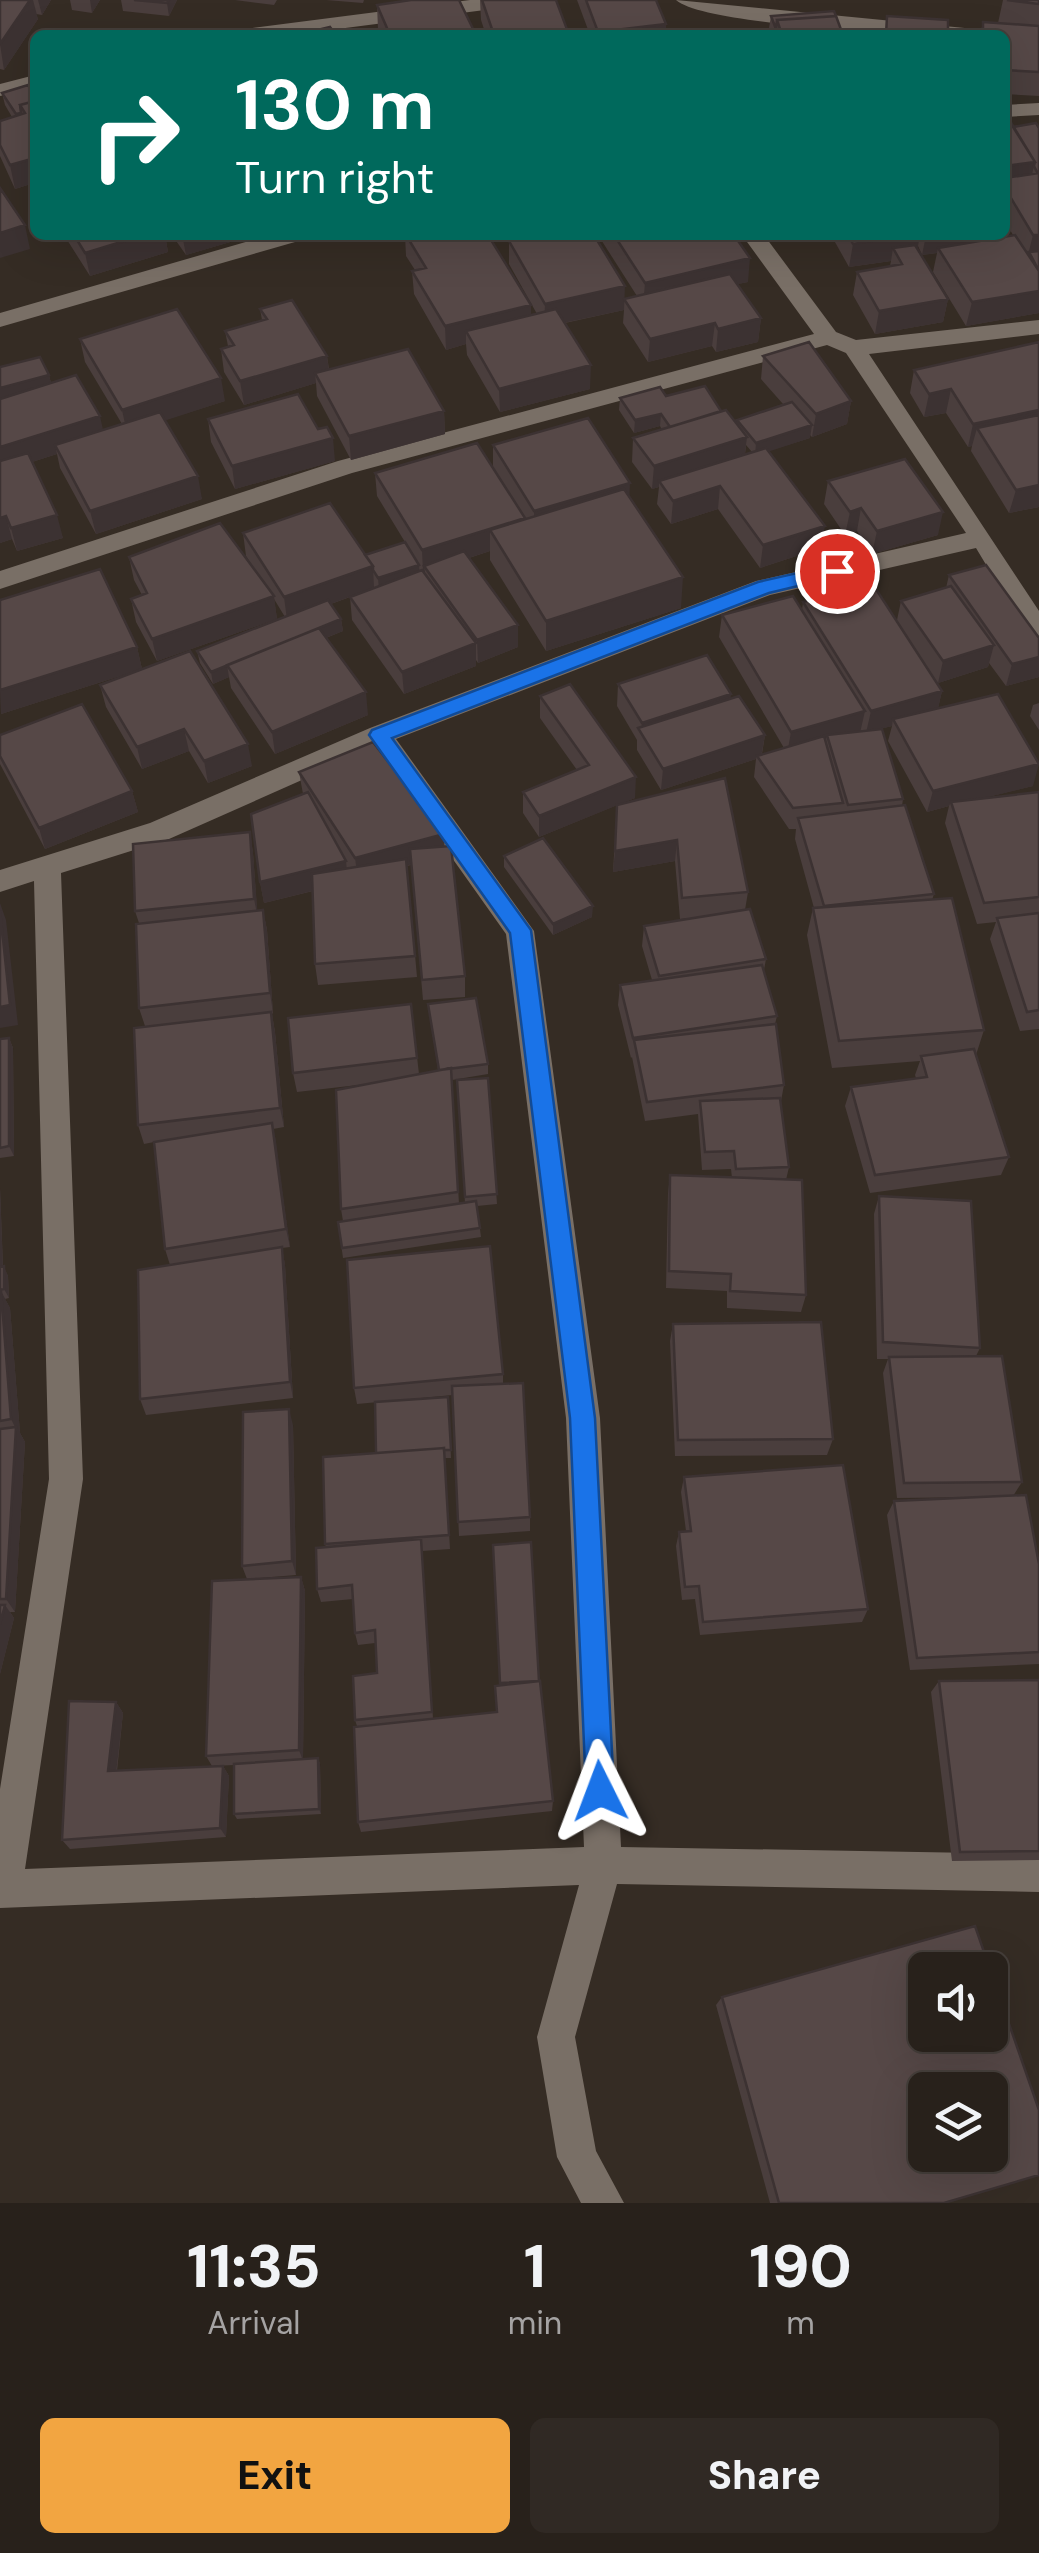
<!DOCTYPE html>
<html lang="en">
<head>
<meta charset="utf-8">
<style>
  body { margin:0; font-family:"DM Sans",sans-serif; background:#302924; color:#f1f3f6; height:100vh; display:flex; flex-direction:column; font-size:38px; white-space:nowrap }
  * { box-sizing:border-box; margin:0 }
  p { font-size:32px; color:#a5a3a3 }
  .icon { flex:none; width:55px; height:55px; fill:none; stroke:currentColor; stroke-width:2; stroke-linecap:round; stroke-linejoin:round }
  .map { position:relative; height:2203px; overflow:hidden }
  .drawer { display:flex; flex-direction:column; background:#28211b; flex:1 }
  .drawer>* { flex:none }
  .guide { position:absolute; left:30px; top:30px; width:980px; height:210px; border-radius:15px; box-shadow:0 10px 40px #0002,0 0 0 2px #443e3a; background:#00695c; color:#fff; overflow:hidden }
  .tools { position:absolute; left:908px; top:1952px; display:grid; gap:20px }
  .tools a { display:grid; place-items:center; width:100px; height:100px; border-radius:15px; background:#28211b; box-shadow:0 10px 40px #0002,0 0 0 2px #443e3a; font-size:50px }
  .pin { position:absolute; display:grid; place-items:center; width:85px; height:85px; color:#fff; margin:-42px; border:5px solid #fff; border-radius:50%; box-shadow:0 2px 10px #0007 }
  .me { position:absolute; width:110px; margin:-55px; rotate:357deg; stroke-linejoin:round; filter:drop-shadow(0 0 8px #0008) }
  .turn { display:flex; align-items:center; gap:35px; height:210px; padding:0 40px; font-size:45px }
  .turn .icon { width:130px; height:130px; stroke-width:2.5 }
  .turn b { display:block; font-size:70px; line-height:85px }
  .eta { display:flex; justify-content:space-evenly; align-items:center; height:170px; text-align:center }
  .eta b { font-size:60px; font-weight:800; line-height:70px }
  .primary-button { display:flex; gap:20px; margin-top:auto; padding:20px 40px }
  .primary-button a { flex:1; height:115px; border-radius:15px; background:#f2a541; color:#111; font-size:40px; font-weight:800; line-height:115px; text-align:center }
  .primary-button a+a { background:#302924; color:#f1f3f6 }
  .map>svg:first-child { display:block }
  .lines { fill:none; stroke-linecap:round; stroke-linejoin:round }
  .minor { fill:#796f66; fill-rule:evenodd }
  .wall { fill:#4a3e3d; fill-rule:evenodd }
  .shaded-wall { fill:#3c3232 }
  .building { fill:#564847; stroke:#3c3232; stroke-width:2.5; fill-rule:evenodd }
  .route { fill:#1a73e8; stroke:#114b97; stroke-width:2.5 }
</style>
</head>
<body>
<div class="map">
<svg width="1039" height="2203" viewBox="0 0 1039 2203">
  <rect width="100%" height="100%" fill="#352c24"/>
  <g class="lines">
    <path class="minor" d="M470,0H525L515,6L291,35H235L245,29Z
      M676,0L975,29L985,35C934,35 707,27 676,0Z
      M35,75V87L0,96V84Z
      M1039,103V115L1005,117V105Z
      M270,235H305L302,240L0,327V313Z
      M742,235H764L836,332L856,340L1039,320V334L869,354L1039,611V641L1030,638L976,548L770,595L396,739L534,931L600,1418L621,1847L1039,1854V1892L617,1884L575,2037L596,2151L624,2203H581L557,2157L537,2037L579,1885L0,1908V1789L49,1479L34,881L0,892V870L150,823L370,728L756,581L966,533L846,353L827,345L352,473L0,589V571L338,461L814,334ZM374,748L506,934L566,1418L584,1847L25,1869L83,1479L61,873L169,839Z"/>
  </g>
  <path class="wall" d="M0,0H51L42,15L36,14L38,19L4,70L0,69Z
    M70,0H100L92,13L72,10Z
    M121,0H177L169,16L123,11Z
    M235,0H277L274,5Z
    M326,0H364L363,3Z
    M480,0H556L568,35H486L481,20Z
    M577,0H656L666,35H590Z
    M1003,0H1039V96L1005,94V35H980L983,22L998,23Z
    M377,5L476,35H381L378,29Z
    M771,16L843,35H751L771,33L769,28Z
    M2,93L35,96V186L34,183L15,189L0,156V121L12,117L5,105Z
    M1005,117L1013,127L1039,128V313L966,326L933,272L937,253L922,255L918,246L917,249L948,299L943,322L875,334L853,295L857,272L890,266L891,261L849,267L831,235H999V238L1013,235L1005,221Z
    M64,235H165L168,252L90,276Z
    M172,235H254L186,255Z
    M405,235H488L531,305V315L537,314L509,264V241L625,299L637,296L598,235H734L748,282L737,284L761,318L758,342L716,352L712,346L648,362L623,323L624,310L565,323L590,389L500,412L467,355L466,344L446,350L414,294L412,271L415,270L406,256Z
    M260,309L327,356L329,369L444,411L445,434L351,460L317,396L316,383L244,405L224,372L221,349L228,346L225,331L262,320Z
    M80,339L225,401L165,420L202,499L96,534L60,468L57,454L32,462L63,538L17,551L12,539L0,543L49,375L51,383L103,430L122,424L85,362Z
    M1039,342V507L1009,513L971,451L972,446L968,447L946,413L924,417L910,393L914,370Z
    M763,356L851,401L847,424L812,437L810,435V438L768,451L821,548L760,568L718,509L671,524L657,504L659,487L652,489L632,462L633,438L662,430L660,426L634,433L619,410L620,398L666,396L721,411L736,424L737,420L783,404L761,379ZM746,445L752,452L745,455Z
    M208,419L318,429L335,461L235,489L211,442Z
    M493,445L629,497L681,608L546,651L490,560V551L469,558L518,647L478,663L476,660V666L404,694L352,620L350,597L369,590L331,604L341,619L343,631L326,638L368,715L275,754L231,688L229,677L213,684L200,663L197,651L285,617L274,599L277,619L157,661L136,622L131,599L142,595L134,580L129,557L261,579L246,556L243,533L365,555L405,542L377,496L375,473L493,468Z
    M828,481L938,535L872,554L857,531L845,535L824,504Z
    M949,575L1039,638V677L1006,686L989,663L988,667L938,683L942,691L938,708L1033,786L983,798L1039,792V1029L1020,1031L990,939L996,922L977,924L945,823L949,806L927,812L888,741L892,726L879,729L903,799L902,806L934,894L932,900L984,1030L976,1055L1009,1157L1001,1175L870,1193L845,1106L851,1087L916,1078L915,1075L920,1061L832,1068L807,935L813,908H814L795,839L796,829H789L754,777L756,759L661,790L637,750V740L617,706L618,684L731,699L765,735L762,754L784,748L719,637L722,615L802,610L803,602L897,620L901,601L946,588Z
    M0,600L137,647L142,669L252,766L208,783L189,751L142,769L106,707L100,685L139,670L1,714Z
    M540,696L635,798L622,803L748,892L745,910L766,959L764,970L777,1016L775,1024L784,1085L781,1101L789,1167L786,1180L806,1295L801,1312L727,1308V1291L666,1288L668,1193L670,1175L732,1178L731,1169L702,1170L698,1114L645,1121L632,1057L631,1058L618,1005L620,985L652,980L642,946L644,926L701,917L680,919L675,861L613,872L617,805L539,837L523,813V792L577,770L540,718Z
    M1039,703V730L1030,716L1033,705Z
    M0,735L132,791L138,812L45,849L0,764Z
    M299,772L444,846L465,976V997L423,1000L411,865L407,866L417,977L318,985L315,964L313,891L264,903L260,882L303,794Z
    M250,832L253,853L257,910H263L267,930L273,1013L272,1014L275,1032L284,1127L273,1129L290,1247L282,1248L285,1265L293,1398L146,1415L140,1399L170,1265L165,1249L154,1142L144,1144L138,1125L145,1026L139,1008V923L135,911Z
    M504,856L592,917L553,935L504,867Z
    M411,1004L419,1074L438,1070L428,1004L488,1064V1074L452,1080L459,1204L465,1203L457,1080L488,1078L497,1204L477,1206L481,1237L343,1258L338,1222L343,1221L341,1209L367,1084L297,1092L293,1073Z
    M9,1038L13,1048L14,1156L0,1158V1039Z
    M0,1188L3,1266L8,1276L9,1298L5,1299L10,1308L20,1433L25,1442L15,1612H10L14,1618L0,1674Z
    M879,1196L980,1348L976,1356L1022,1482L1013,1496L1039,1564V1664L910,1670L887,1515L894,1501L985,1497L897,1498L883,1373L888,1359H877L874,1214Z
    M673,1324L833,1439L827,1455L675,1456L670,1341Z
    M503,1374V1384L530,1517V1531L459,1536L453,1395L357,1404L354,1388Z
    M448,1397L451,1458H445L450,1549L422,1551L433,1718L496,1712L500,1685L493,1545L539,1681L553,1801L552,1811L361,1832L358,1822L357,1726L355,1720L377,1673L375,1643L358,1645L355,1633L353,1599L321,1602L317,1589L326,1547L325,1544L376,1453Z
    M293,1425L296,1575L247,1579L242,1566Z
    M684,1477L868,1609L862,1622L700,1635L695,1599L682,1600L676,1546L679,1532L686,1531L681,1492Z
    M301,1577L305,1591L303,1759L318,1758L320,1764L321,1814L237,1819L234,1814V1765L212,1766L206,1756Z
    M1039,1680V1860L952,1861L931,1692L939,1681Z
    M116,1702L123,1713L117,1771L223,1766L229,1776L226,1837L70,1849L62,1840Z
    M722,1997L944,2203H770L716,2005Z"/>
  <path class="shaded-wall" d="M30,0H33L38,19L4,70L0,44Z
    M38,0H51L42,15Z
    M90,0H100L92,13Z
    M169,0H177L169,16L167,3Z
    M666,24V35H598V32Z
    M568,32V35H538Z
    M35,158V178L32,173L34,183L15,189L10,165Z
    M1035,162L1029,186L1005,188V166Z
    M25,225L30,249L0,258V233Z
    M144,235H165L168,252L90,276L85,253Z
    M182,235H254L186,255Z
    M909,235H920L916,257L893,248L891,261L849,267L853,244Z
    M926,235H999L997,245L938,248L937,253L922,255Z
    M1033,235H1039V257L1029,252L1027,259Z
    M750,258L748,282L643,306L645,283Z
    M625,286L624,310L544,327L545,304Z
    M1039,291V313L966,326L972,302Z
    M948,299L943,322L875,334L879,311Z
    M531,305V328L466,331V344L446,350L445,326Z
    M761,318L758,342L716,352L718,329Z
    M715,323L712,346L648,362L650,339Z
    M327,356L330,379L315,373L316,383L244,405L240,381Z
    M591,365L590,389L500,412L499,389Z
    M49,375L52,388L0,401V388Z
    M221,378L225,401L127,433L122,410Z
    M951,389L946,413L924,417L929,394Z
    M851,401L847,424L812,437L816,414Z
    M1039,410V432L977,428L972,446L968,447L973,424Z
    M444,411L445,434L351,460L349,436Z
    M661,414L660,426L634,433L635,420Z
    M100,416L105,439L55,445L57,454L0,472V447Z
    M812,425L810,438L755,456L756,443Z
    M747,437L744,460L659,481V487L652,489L654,466Z
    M333,438L335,461L235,489L232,466Z
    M198,476L202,499L96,534L90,511Z
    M630,483L629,506L534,534V511Z
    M1039,485V507L1009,513L1016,490Z
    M720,486L718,509L671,524L673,501Z
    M861,508L857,531L845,535L850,512Z
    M943,512L938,535L872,554L877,531Z
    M57,515L63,538L17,551L11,528Z
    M6,516L12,539L0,543V518Z
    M525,518L490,530V551L428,571L424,566L425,572H423L422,550Z
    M825,526L821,548L760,568L763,545Z
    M419,565L420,578L379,590L378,578Z
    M373,566L374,588L287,620L284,597Z
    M683,577L681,608L546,651V621Z
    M274,596L277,619L157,661L152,639Z
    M341,619L343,631L233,675L227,665L229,677L213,684L211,672Z
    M518,625V647L478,663L477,640Z
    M476,643V666L404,694L402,672Z
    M994,645L988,667L938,683L943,661Z
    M137,647L142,669L1,714L0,690Z
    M1039,657V677L1006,686L1012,664Z
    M942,691L937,713L893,719L892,726L866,733L871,711Z
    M366,692L368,715L275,754L272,732Z
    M731,694L729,716L641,733L642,723Z
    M865,711L860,733L827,735L825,743L787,754L791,732Z
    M184,729L189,751L142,769L137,747Z
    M765,735L761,757L757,756L756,759L661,790L663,769Z
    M248,744L252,766L208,783L204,761Z
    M1039,764L1033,786L952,806L951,802L949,806L927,812L933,791Z
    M636,777L635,798L539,837V816Z
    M132,791L138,812L45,849L39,828Z
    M250,832L253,853L258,919L254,899Z
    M444,834L445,855L358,879L355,858Z
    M677,840L675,861L613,872L615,851Z
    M346,861L348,882L264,903L260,882Z
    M0,903L6,920L18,1025L0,1028Z
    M593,906L592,917L553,935V924Z
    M263,910L267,930L273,1013L270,993Z
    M271,1012L275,1032L284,1127L280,1108Z
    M9,1038L13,1048L14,1156L9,1146Z
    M272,1123L276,1141L290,1247L286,1229Z
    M0,1188L3,1270H0Z
    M282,1247L285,1265L293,1398L290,1382Z
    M4,1266L8,1276L9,1298L4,1289Z
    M1,1291L10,1308L20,1433L25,1442L15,1612L6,1599L16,1429L11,1419Z
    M289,1409L293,1425L296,1575L292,1561Z
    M301,1577L305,1591L303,1761L299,1750Z
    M5,1605L14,1618L0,1674V1624Z
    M116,1702L123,1713L115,1782L108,1771Z
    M318,1758L320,1764L321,1814L319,1809Z
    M223,1766L229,1776L226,1837L220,1828Z"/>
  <path class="building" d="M0,0H30L0,44Z
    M134,0H169L167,3Z
    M411,0H459L476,35H390L377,5Z
    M482,0H556L568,32L538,35H494Z
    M586,0H656L666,24L598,32Z
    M1007,0H1039V4Z
    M834,11L836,16L777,20L776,29L771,16Z
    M836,16L843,35H782L777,20Z
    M887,16L948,20V35H886Z
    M983,22L1039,26V72L1005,70V35H983Z
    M330,27L336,35H297Z
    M28,85L35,96V101L20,105L21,113L16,114L2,93Z
    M35,101V158L10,165L0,145V121L25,113L20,105Z
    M1007,116L1035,162L1005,166V117Z
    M1036,123L1039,128V172H1037L1034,166L1035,162L1013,127Z
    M1039,173V235H1033L1005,188V178Z
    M0,188L25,225L0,233Z
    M74,235H144L85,253Z
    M406,235H488L531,305L445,326L412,271L426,268Z
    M536,235H594L625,286L545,304L509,241Z
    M614,235H734L750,258L645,283Z
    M848,235H909L853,244Z
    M1015,235L1039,271V291L972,302L938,248Z
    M915,245L948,299L879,311L857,272L902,264L893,248Z
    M1039,251V271L1029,252Z
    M730,274L761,318L718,329L715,323L650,339L624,299Z
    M292,300L327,356L240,381L221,349L234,345L225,331L267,319L260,309Z
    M177,309L221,378L122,410L80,339Z
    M556,309L591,365L499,389L466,331Z
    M809,342L851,401L816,414L763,356Z
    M1039,342V410L973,424L951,389L929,394L914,370Z
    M408,349L444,411L349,436L315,373Z
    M40,357L49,375L0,388V367Z
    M76,375L100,416L0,447V399Z
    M705,386L721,411L670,427L661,414L635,420L620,398L660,387L666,396Z
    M298,394L318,429L327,427L333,438L232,466L208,419Z
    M792,402L812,425L756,443L737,420Z
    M726,410L747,437L654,466L633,438Z
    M160,412L198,476L90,511L55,445Z
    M1039,415V485L1016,490L977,428Z
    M588,418L630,483L534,511L493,445Z
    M477,443L525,518L422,550L375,473Z
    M766,448L825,526L763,545L720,486L673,501L659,481Z
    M28,453L57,515L11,528L6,516L0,518V461Z
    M905,459L943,512L877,531L861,508L850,512L828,481Z
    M624,489L683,577L546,621L490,530Z
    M330,503L373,566L284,597L243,533Z
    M220,523L274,596L152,639L131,599L147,593L129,557Z
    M405,542L419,565L378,578L373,570V566L365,555Z
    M464,551L518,625L477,640L424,566Z
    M986,565L1039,638V657L1012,664L949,575Z
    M100,569L137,647L0,690V600Z
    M422,570L476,643L402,672L350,597Z
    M872,583L942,691L871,711L803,602Z
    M951,586L994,645L943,661L901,601Z
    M793,596L865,711L791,732L722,615Z
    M328,600L341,619L211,672L197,651Z
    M319,628L366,692L272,732L227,665Z
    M190,651L248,744L204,761L184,729L137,747L100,685Z
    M707,655L731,694L642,723L618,684Z
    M570,684L636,777L539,816L523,792L589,765L540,696Z
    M998,694L1039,764L933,791L893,719Z
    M739,696L765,735L663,769L638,728Z
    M82,704L132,791L39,828L0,756V735Z
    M882,729L903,799L848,805L827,735Z
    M824,736L843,803L793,808L757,756Z
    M373,742L444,834L355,858L299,772Z
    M725,778L748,892L682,898L677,840L615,851L617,805Z
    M308,792L346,861L260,882L251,814Z
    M1039,792V897L984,903L951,802Z
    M905,805L934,894L824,906L798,818Z
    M250,832L254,899L135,911L133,844Z
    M543,838L593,906L553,924L504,856Z
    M451,846L465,976L422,980L410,849Z
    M406,859L415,956L315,964L312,874Z
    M952,898L984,1030L839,1041L813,908Z
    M750,909L766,959L659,976L644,926Z
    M263,910L270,993L139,1008L136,924Z
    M0,911L10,1005L0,1007Z
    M1039,913V1010L1027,1012L997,918Z
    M762,965L777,1016L633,1038L620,985Z
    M476,998L488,1064L439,1070L428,1004Z
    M411,1004L417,1058L293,1073L288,1018Z
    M271,1012L280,1108L138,1125L134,1028Z
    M776,1024L784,1085L647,1102L634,1040Z
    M9,1038V1146L0,1148V1039Z
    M974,1049L1009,1157L875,1175L851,1087L927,1077L921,1056Z
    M451,1068L458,1192L341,1209L336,1090Z
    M488,1078L497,1194L465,1197L457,1080Z
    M780,1098L789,1167L736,1169L734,1151L705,1152L700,1101Z
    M272,1123L286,1229L165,1249L154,1142Z
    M670,1175L802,1180L806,1295L730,1291L731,1274L669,1271Z
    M879,1196L971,1201L980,1348L883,1342Z
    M476,1201L480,1228L342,1248L338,1222Z
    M490,1246L503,1374L354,1388L347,1260Z
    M282,1247L290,1382L140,1399L138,1270Z
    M4,1266V1289L0,1290V1267Z
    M1,1291L11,1419L0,1421V1292Z
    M821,1322L833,1439L678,1440L673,1324Z
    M1002,1356L1022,1482L904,1483L889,1357Z
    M523,1383L530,1517L458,1522L452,1386Z
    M448,1397L451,1450H444V1448L376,1453L375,1402Z
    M289,1409L292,1561L242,1566L243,1412Z
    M16,1427L6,1599H0V1429Z
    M444,1448L449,1535L325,1544L323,1457Z
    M843,1465L868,1609L703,1622L699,1586L685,1587L679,1532L691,1531L684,1477Z
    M1026,1495L1039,1564V1652L917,1658L894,1501Z
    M421,1539L432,1712L355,1720L353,1676L377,1673L375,1630L355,1633L352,1585L317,1589L316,1548Z
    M531,1542L539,1681L500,1683L493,1545Z
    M301,1577L299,1750L206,1756L212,1581Z
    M0,1605H5L0,1624Z
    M1039,1680V1851L960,1852L939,1681Z
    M540,1681L553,1801L358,1822L354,1727L497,1712L495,1686Z
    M69,1701L116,1702L108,1771L223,1766L220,1828L62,1840Z
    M318,1758L319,1809L234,1814V1764Z
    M975,1926L1039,2110V2175L944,2203H779L722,1997ZM925,1970H990V2035H925ZM925,2090H990V2155H925Z"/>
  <path class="route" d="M837,564L844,566V575L769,593L392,738L531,930L595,1418L614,1791L610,1801L600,1805L590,1801L586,1791L570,1418L510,933L369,735L372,730L758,582Z"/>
</svg>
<div class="tools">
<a><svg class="icon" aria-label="sound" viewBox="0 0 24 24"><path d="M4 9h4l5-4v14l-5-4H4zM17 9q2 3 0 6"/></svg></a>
<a><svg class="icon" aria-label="layers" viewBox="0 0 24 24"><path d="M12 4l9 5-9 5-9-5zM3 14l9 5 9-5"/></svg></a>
</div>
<div class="pin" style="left:837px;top:571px;background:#d93025"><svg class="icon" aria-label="arrive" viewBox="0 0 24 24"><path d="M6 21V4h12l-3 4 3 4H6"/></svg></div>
<svg class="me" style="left:600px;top:1791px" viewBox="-20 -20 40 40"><path d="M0-17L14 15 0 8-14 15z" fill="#1a73e8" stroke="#fff" stroke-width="4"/></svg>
<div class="guide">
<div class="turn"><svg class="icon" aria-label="right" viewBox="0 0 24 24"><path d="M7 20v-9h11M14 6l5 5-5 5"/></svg><div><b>130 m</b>Turn right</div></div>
</div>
</div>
<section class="drawer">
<div class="eta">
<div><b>11:35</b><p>Arrival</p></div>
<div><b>1</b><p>min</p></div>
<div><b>190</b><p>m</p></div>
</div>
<div class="primary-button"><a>Exit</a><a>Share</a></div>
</section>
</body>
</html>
